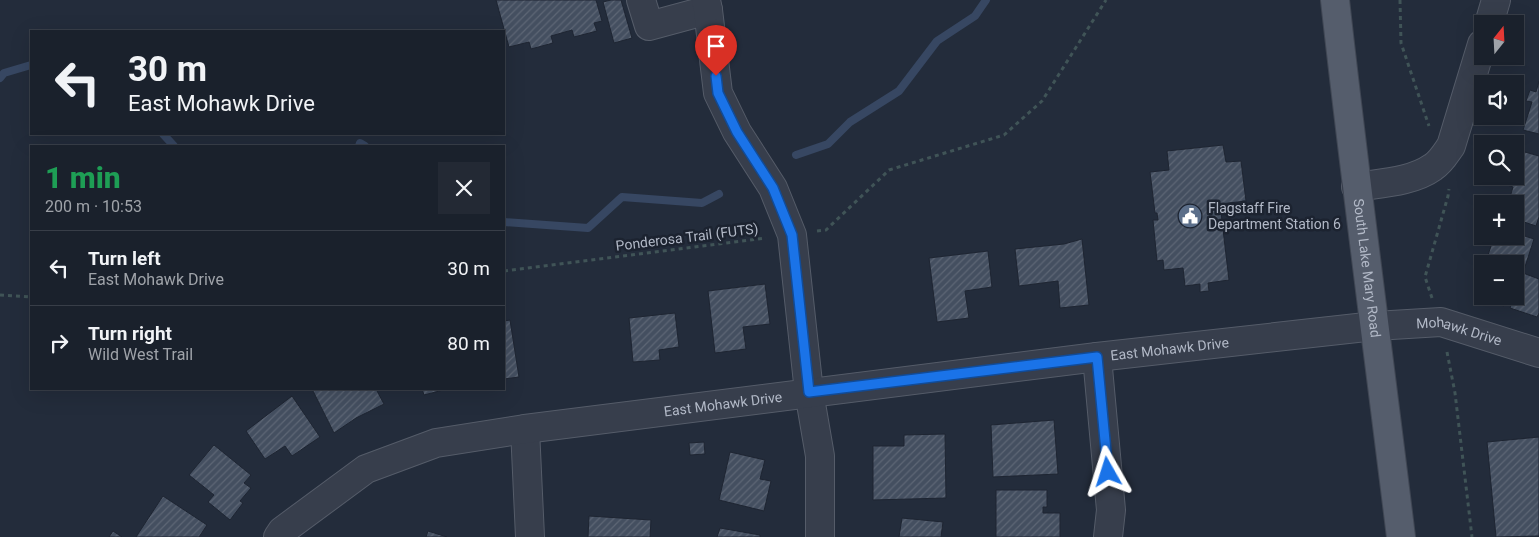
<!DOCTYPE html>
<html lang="en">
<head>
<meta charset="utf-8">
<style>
  body { margin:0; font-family:Roboto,sans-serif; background:#232934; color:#f1f3f6; height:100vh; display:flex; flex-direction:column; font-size:19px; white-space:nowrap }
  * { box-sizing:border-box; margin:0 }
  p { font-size:16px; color:#9fa3a9 }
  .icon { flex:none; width:28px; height:28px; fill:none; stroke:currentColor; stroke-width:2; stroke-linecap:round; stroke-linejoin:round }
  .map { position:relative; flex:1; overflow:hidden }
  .sheet { position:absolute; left:30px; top:145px; width:475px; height:245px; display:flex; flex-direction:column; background:#1a212c; border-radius:0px; box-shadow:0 5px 20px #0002,0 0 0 1px #383e48 }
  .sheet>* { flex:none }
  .banner { position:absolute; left:30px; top:30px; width:475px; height:105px; border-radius:0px; box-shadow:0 5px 20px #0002,0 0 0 1px #383e48; background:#1a212c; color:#f1f3f6; overflow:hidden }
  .needle { width:32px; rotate:18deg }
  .tools { position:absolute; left:1474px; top:15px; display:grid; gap:10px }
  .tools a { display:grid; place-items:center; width:50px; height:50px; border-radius:0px; background:#1a212c; box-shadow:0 5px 20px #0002,0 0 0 1px #383e48; font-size:25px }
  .pin { position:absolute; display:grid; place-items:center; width:42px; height:42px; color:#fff; margin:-51px -21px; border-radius:50% 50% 50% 0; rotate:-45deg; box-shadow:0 0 5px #0007 }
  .pin .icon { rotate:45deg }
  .me { position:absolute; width:55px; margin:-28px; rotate:354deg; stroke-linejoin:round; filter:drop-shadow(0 0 4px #0008) }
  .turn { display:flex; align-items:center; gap:18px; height:105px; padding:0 15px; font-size:22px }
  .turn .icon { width:65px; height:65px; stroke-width:2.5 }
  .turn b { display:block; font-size:35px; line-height:42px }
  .round { display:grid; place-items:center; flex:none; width:52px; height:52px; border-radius:0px; background:#232934 }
  .head { display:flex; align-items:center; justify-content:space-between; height:85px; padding:0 15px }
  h1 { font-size:30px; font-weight:800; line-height:38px; color:#1e9e55 }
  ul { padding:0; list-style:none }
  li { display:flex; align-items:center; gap:15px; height:75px; padding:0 15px; border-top:1px solid #383e48 }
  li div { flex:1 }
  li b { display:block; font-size:19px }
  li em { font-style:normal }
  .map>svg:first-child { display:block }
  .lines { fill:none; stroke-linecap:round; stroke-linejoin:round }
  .stream { stroke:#374762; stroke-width:8 }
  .building { fill:url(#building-hatch); stroke:#1e2532 }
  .minor-casing { stroke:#555c69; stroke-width:30 }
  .major-casing { stroke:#404754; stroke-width:30 }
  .path { stroke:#405457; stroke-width:3; stroke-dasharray:4 4; stroke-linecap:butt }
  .minor { stroke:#373e4c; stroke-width:28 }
  .major { stroke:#555d6c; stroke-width:28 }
  .route-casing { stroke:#114b97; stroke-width:12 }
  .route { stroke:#1a73e8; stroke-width:9 }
  .labels { text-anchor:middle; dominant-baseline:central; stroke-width:5; stroke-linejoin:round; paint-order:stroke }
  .poi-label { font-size:14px; fill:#b2b9c7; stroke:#1c2330; text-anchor:start }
  .street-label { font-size:14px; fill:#b2b9c7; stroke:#1c2330 }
</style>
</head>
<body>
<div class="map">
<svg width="1539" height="537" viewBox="0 0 1539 537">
  <defs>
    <pattern id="building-hatch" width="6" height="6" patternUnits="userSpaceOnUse" patternTransform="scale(1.25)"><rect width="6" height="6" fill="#444f60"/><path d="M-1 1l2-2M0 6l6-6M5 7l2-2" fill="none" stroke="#5d6675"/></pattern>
  </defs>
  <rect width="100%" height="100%" fill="#232c3b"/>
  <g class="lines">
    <path class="stream" d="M0,78L4,73L31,65
      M163,134L174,146
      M359,146L360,143L365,146
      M796,155L828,144L850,122L899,91L937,41L975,16L986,0
      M504,222L588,228L622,197L702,203L719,194"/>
  </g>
  <path class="building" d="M496,0H596L602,21L594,23L597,31L574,37L572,30L551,36L553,43L531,49L529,42L509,47Z
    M611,0H621L632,38L614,43L603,2Z
    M1539,81V134L1523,130L1532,102L1526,101L1530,90L1536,92Z
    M1223,145L1226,162L1241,161L1246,201L1220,204L1229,280L1208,283L1209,291L1200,292V284L1185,286L1183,268L1164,270L1163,260L1157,261L1153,220H1158L1157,213H1155L1150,172L1169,170L1167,151Z
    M1525,152L1539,156V217L1536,226L1515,219V204H1508L1513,187L1507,185L1510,176H1515V173L1518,174Z
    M1515,233L1534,239L1523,273L1515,274V264H1485L1492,243L1496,244L1499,236H1515Z
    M1082,239L1089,305L1060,308L1058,281L1019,286L1015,249L1064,244Z
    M988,251L992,287L965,291L969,318L937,322L929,258Z
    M1482,271V296H1507L1504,306L1474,297Z
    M1523,273L1539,279V313L1537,317L1510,308Z
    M765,284L770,324L743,327L746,349L715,353L708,291Z
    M675,313L679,347L659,350L660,360L633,362L629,318Z
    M510,320L519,377L504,379V321Z
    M312,389H376L384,404L356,418L334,433Z
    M422,389H447L424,395Z
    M292,396L320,437L292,456L285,446L265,459L246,431Z
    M1054,420L1058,474L993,477L991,425Z
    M945,434L946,498L873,500V446H904V435Z
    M1539,437V536L1496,537L1487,442Z
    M704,442L705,454L690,455L689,443Z
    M214,445L251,475L244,483L251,488L240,501L243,503L230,520L208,502L214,495L189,475Z
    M730,452L765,460L760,479L771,481L764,511L719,500Z
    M996,490H1047V507H1043V513H1060V537H996Z
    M163,496L207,525L199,537H136Z
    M589,516L651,520L650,537H588Z
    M902,518L943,522L941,537H899Z
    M720,528L760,535V537H717Z
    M113,531L122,537H109Z
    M428,531L447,537H426Z"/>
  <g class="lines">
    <g class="minor-casing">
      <g id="minor">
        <path d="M641,0L649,26L708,10"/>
        <path d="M706,0L708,10L718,93L737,132L773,188L792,235L809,392L820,456V537"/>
        <path d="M1489,24L1496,0"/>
        <path d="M1356,187C1381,183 1412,182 1433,167C1441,162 1446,153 1451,146L1482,44"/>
        <path d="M1097,357L1111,510L1108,537"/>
        <path d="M525,429L530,537"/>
        <path id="s1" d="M278,537L282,531L366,469L436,443L525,429L1097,357L1375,326L1441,322L1539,353"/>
      </g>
    </g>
    <g class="major-casing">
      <g id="major">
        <path id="s2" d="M1335,0C1355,179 1379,358 1401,537"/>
      </g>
    </g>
    <path class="path" d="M1400,0L1401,43L1429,126
      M817,231L826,230L889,170L1004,135L1042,101L1106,0
      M504,271L766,238
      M0,295L31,297
      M1432,298L1425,277L1448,196L1449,189
      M1447,352L1455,393L1472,537"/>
    <use href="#minor" class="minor"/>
    <use href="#major" class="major"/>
  </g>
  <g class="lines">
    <g class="route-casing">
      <path id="route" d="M716,76L718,93L737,132L773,188L792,235L809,392L1097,357L1108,472"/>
    </g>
    <use href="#route" class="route"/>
  </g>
  <defs>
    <g id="civic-disc" transform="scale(1.25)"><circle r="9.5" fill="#5c6f8a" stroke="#1c2330"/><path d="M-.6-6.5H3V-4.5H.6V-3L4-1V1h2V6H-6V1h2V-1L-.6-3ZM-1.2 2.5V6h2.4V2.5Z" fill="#fff"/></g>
  </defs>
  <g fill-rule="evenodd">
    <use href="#civic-disc" x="1190" y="216"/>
  </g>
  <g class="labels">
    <g class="poi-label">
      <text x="1208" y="208">Flagstaff Fire<tspan x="1208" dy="16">Department Station 6</tspan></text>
    </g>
    <g class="street-label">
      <text transform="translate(687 237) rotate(-7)">Ponderosa Trail (FUTS)</text>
      <text stroke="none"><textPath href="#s2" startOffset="270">South Lake Mary Road</textPath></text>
      <text stroke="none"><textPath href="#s1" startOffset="1218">Mohawk Drive</textPath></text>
      <text stroke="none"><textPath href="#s1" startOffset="926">East Mohawk Drive</textPath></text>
      <text stroke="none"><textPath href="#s1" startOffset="476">East Mohawk Drive</textPath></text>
    </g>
  </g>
</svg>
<div class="tools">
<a><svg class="needle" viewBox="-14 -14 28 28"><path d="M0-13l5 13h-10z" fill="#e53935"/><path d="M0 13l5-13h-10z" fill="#9fa3a9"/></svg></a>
<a><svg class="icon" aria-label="sound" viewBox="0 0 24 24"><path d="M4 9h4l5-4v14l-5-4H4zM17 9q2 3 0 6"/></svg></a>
<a><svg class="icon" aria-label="search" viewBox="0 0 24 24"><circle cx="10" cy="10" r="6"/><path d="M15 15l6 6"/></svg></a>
<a>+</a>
<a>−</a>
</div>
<div class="pin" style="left:716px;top:76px;background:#d93025"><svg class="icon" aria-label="arrive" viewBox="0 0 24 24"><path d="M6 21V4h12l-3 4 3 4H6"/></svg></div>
<svg class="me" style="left:1108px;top:472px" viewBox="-20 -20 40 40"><path d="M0-17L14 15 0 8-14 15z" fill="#1a73e8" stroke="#fff" stroke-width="4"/></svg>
<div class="banner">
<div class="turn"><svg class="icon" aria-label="left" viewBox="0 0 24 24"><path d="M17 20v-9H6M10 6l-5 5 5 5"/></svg><div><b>30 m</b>East Mohawk Drive</div></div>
</div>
<section class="sheet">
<div class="head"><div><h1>1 min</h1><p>200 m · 10:53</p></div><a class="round"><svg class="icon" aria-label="close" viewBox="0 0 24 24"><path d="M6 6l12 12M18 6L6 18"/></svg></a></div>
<ul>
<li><svg class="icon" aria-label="left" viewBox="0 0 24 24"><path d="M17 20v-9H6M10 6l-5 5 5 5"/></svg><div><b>Turn left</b><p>East Mohawk Drive</p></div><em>30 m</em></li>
<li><svg class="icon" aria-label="right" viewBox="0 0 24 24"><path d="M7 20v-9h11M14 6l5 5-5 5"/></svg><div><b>Turn right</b><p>Wild West Trail</p></div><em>80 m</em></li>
</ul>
</section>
</div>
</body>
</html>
